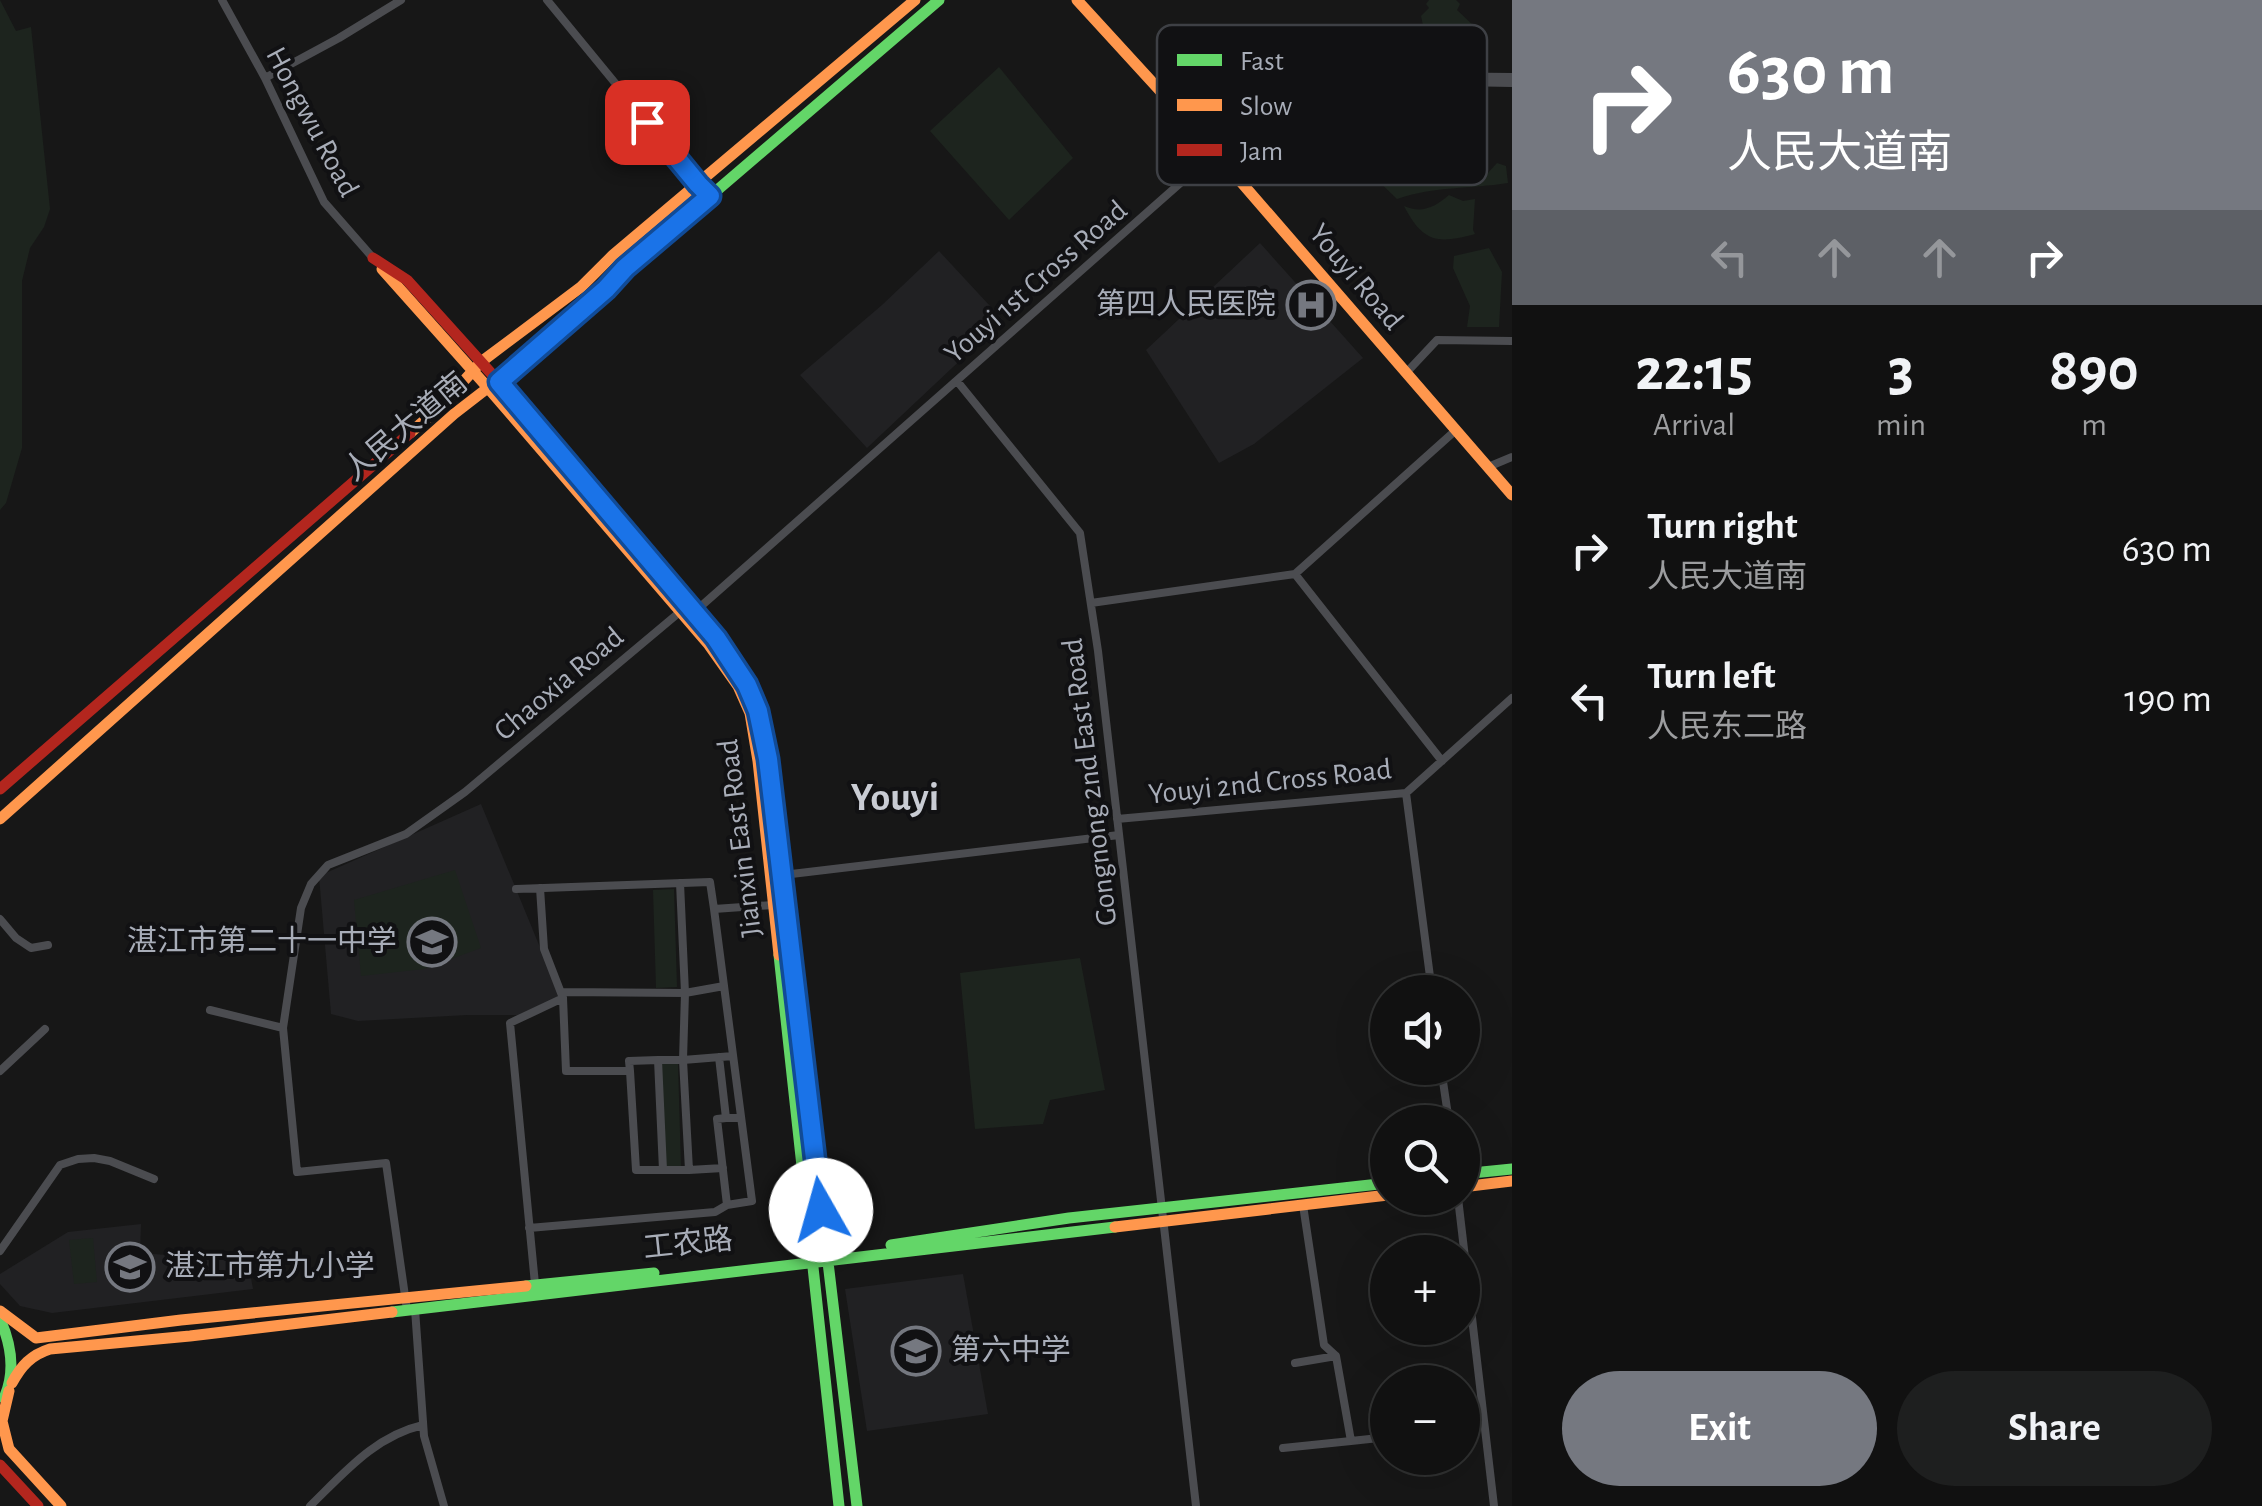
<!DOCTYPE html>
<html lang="en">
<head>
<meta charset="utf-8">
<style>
  body { margin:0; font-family:"Alegreya Sans","Noto Sans SC",sans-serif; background:#1e1f1f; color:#f1f3f6; height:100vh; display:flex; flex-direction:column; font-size:38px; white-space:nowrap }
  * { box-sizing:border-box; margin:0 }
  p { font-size:32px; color:#9c9d9f }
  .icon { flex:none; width:55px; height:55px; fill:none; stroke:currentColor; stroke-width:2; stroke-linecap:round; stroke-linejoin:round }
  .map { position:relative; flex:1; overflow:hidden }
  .sheet { display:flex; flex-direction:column; background:#111; width:750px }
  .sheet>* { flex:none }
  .top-card { background:#757880; color:#fff; overflow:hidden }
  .controls { position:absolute; left:1370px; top:975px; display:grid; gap:20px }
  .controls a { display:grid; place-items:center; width:110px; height:110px; border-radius:50%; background:#111; box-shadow:0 10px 40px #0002,0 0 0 2px #303131; font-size:50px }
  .pin { position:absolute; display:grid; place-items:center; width:85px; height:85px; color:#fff; margin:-42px; border-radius:20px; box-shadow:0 5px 15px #0006 }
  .me { position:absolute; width:110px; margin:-55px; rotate:353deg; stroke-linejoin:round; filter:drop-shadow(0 0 8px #0008) }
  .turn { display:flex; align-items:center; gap:35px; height:210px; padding:0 50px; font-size:45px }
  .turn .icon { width:130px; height:130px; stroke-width:2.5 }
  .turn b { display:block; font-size:70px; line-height:85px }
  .lanes { display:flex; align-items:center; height:95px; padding:0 50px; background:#0003; justify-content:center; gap:50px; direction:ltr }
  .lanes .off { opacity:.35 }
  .eta { display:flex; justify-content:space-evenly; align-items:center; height:170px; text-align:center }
  .eta b { font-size:60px; font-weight:700; line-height:70px }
  .action { display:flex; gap:20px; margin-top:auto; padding:20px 50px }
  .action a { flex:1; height:115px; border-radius:60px; background:#757880; color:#fff; font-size:40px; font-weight:700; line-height:115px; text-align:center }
  .action a+a { background:#1e1f1f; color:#f1f3f6 }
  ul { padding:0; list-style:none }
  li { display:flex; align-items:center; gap:30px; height:150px; padding:0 50px }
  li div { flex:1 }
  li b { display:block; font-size:38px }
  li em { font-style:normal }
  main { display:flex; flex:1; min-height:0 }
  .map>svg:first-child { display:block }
  .built { fill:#212123 }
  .green { fill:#1d241e }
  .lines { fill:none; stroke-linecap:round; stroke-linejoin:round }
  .street { stroke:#4b4c50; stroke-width:8 }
  .fast { stroke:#63d668; stroke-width:11 }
  .slow { stroke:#ff974d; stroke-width:11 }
  .jam { stroke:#b3261e; stroke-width:11 }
  .route-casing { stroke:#114b97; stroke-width:25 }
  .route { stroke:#1a73e8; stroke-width:18 }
  .labels { text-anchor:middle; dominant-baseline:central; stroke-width:8; stroke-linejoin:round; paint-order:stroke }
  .street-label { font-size:30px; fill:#a8adb8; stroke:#111113 }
  .poi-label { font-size:30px; fill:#a8adb8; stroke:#111113; text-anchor:end }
  .district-label { font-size:40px; font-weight:bold; fill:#c9ccd4; stroke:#111113 }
  .key { fill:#111113; stroke:#3e4045; stroke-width:2.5 }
  .key-label { font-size:28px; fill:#a8adb8 }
</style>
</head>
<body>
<main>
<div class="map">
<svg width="1512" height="1506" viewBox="0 0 1512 1506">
  <rect width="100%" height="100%" fill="#171717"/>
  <path class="built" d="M1260,243L1363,358L1254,444L1219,463L1146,350Z
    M939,251L1003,320L867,448L800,375L882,305Z
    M481,804L560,996L518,1015H467L358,1021L331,1014L319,876Z
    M141,1224L140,1253L248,1261L253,1289L52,1313L20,1306L0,1284V1274L68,1232Z
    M963,1274L988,1414L867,1431L845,1289Z"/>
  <path class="green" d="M0,0L16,31L31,27L50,209L44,227L30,248L22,281V448L6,503L0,510Z
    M1429,0H1456L1460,4L1457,10L1475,27L1425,34L1421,16L1429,8L1426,4Z
    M1315,24L1329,27L1334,51L1333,68L1299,77L1288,82L1226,132L1213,130L1206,121L1288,50L1305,40L1311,25Z
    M999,67L1073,158L1009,220L930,131Z
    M1419,141L1423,159L1435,182L1448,174L1464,171L1467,166L1470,174L1485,176L1497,163L1506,166L1508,183C1470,189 1435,186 1397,199L1345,149Z
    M1449,195L1463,201L1475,199L1473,230L1475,234C1438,244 1423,243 1404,206C1422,214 1435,207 1449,195Z
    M1489,248L1502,272L1499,327H1467L1470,306L1453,268L1454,256Z
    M455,870L481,948L424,969L361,976L354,900Z
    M674,889L677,987L656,988L653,890Z
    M1080,958L1105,1090L1050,1100L1043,1124L975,1129L960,973Z
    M678,1063L681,1168H664L661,1064Z
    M93,1238L97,1282L74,1284L69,1240Z"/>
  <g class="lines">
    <path class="street" d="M222,0L265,78L324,202L373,258
      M547,0L698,184L710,196
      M265,78L339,38L401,0
      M1457,82L1512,83
      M1294,91L1306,84L1319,81H1398
      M1406,373L1437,340L1512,341
      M957,381L1080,533L1098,651L1196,1506
      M1488,467L1512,457
      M1295,574L1456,430
      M1091,603L1295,574L1442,761
      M691,615L1279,96L1303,79L1318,75L1512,77
      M1406,793L1432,992
      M1117,819L1406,793L1512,698
      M783,875L1119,835
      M680,883L685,993L683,1060L733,1056
      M516,889L710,882L714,909
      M0,919L16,938L31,948L48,945
      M561,992L685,993L724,986
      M563,998L566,1071H630L629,1061L658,1060L663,1170H689
      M210,1010L283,1028
      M719,1057L726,1118H741
      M658,1060H683L689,1170L723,1168
      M1441,1068L1449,1122
      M0,1071L45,1029
      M630,1071L636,1170H663
      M726,1118L717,1119L727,1205L752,1201L714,909L773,905
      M1458,1198L1494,1506
      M529,1228L715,1212L727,1205
      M0,1251L60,1165L78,1159L94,1158L110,1161L154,1179
      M535,1284L510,1023L563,998L544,949L540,888
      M415,1309L424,1436L444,1506
      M407,1310L386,1163L297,1172L283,1028L301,908L311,884L328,865L406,834L465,792L681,611
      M1295,1363L1336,1356
      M1351,1441L1388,1437
      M1283,1448L1351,1441L1336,1356L1324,1345L1303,1205
      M310,1506C344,1473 375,1436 423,1425"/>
    <path class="fast" d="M617,276L939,0
      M779,955L839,1506
      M1462,1174L1512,1169
      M825,1237L857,1506
      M891,1245L1069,1218L1388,1183
      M526,1286L654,1273
      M392,1312L1115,1227
      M0,1319C11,1344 16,1372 4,1398"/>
    <path class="slow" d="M1077,0L1196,130L1512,495
      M382,269L489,389L709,645L738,686L750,713L758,761L779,955
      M410,433L440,407L481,362L581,287L613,255L915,0
      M769,758L825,1237
      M0,819L454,414L538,349L617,276
      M1462,1187L1512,1181
      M1115,1227L1388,1195
      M0,1311L36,1338L181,1320L526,1286
      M12,1383C21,1366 31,1355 50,1349L190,1336L392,1312
      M9,1391L2,1421L9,1449L61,1506"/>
    <path class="jam" d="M373,258L407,280L499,382L713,635C748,680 756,703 769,758
      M0,789L410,433
      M0,1465L38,1506"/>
  </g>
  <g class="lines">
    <g class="route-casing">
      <path id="route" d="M647,122L698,184L710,196L625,268L606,289L499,382L716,638L747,685L758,711L768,759L821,1210"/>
    </g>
    <use href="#route" class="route"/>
  </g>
  <defs>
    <g id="hospital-ring" transform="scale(2.5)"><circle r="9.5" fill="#111113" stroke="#757880" stroke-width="1.5"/><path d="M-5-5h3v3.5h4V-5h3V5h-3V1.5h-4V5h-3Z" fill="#757880"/></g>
    <g id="school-ring" transform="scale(2.5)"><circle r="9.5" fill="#111113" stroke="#757880" stroke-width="1.5"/><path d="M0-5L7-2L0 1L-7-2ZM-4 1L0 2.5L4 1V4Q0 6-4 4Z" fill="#757880"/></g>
  </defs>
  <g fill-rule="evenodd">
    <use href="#hospital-ring" x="1311" y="305"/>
    <use href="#school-ring" x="432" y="942"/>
    <use href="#school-ring" x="130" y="1267"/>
    <use href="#school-ring" x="916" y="1351"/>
  </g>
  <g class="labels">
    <g class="street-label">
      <text transform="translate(312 122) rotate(62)">Hongwu Road</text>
      <text transform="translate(1356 277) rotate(50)">Youyi Road</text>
      <text transform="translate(1036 282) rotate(-41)">Youyi 1st Cross Road</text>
      <text transform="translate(406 427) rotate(-40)">人民大道南</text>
      <text transform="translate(559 684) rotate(-40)">Chaoxia Road</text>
      <text transform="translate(1090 782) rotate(-97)">Gongnong 2nd East Road</text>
      <text transform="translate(1270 782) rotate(-6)">Youyi 2nd Cross Road</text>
      <text transform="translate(740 838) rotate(-97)">Jianxin East Road</text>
      <text transform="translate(688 1244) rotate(-6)">工农路</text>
    </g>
    <g class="poi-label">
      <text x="1276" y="305">第四人民医院</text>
      <text x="397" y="942">湛江市第二十一中学</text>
      <text x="165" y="1267" text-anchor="start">湛江市第九小学</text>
      <text x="951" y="1351" text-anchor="start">第六中学</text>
    </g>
    <g class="district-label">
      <text x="895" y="798">Youyi</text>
    </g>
  </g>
  <rect x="1157" y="25" width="330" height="160" rx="15" class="key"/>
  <rect x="1177" y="54" width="45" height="12" fill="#63d668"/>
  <rect x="1177" y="99" width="45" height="12" fill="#ff974d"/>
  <rect x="1177" y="144" width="45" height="12" fill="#b3261e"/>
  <g class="key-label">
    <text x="1240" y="70">Fast</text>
    <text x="1240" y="115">Slow</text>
    <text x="1240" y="160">Jam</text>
  </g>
</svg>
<div class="controls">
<a><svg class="icon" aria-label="sound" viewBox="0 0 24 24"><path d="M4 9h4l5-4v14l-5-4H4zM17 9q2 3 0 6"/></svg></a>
<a><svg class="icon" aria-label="search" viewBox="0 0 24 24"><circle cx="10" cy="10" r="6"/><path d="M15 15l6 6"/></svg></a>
<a>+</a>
<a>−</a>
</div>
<div class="pin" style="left:647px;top:122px;background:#d93025"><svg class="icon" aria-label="arrive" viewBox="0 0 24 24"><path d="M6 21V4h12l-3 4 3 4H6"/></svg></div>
<svg class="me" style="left:821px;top:1210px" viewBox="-20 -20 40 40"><circle r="19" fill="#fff"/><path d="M0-13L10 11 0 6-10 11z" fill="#1a73e8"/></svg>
</div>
<section class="sheet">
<div class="top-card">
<div class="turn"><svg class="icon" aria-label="right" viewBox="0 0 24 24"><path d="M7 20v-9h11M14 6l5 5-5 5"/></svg><div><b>630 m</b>人民大道南</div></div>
<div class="lanes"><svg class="icon off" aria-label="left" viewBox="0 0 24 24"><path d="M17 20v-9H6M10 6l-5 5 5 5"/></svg><svg class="icon off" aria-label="ahead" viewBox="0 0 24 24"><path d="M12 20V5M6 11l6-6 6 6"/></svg><svg class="icon off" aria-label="ahead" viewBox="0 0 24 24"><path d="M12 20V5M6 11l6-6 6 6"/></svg><svg class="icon" aria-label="right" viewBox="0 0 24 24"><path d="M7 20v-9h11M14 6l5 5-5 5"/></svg></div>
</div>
<div class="eta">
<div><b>22:15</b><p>Arrival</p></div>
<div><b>3</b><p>min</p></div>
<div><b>890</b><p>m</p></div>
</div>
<ul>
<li><svg class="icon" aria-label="right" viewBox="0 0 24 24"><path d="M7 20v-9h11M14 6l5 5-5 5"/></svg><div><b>Turn right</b><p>人民大道南</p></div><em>630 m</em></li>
<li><svg class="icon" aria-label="left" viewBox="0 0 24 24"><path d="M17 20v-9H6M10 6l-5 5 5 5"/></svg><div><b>Turn left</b><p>人民东二路</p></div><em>190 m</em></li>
</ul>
<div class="action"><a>Exit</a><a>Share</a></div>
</section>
</main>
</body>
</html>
